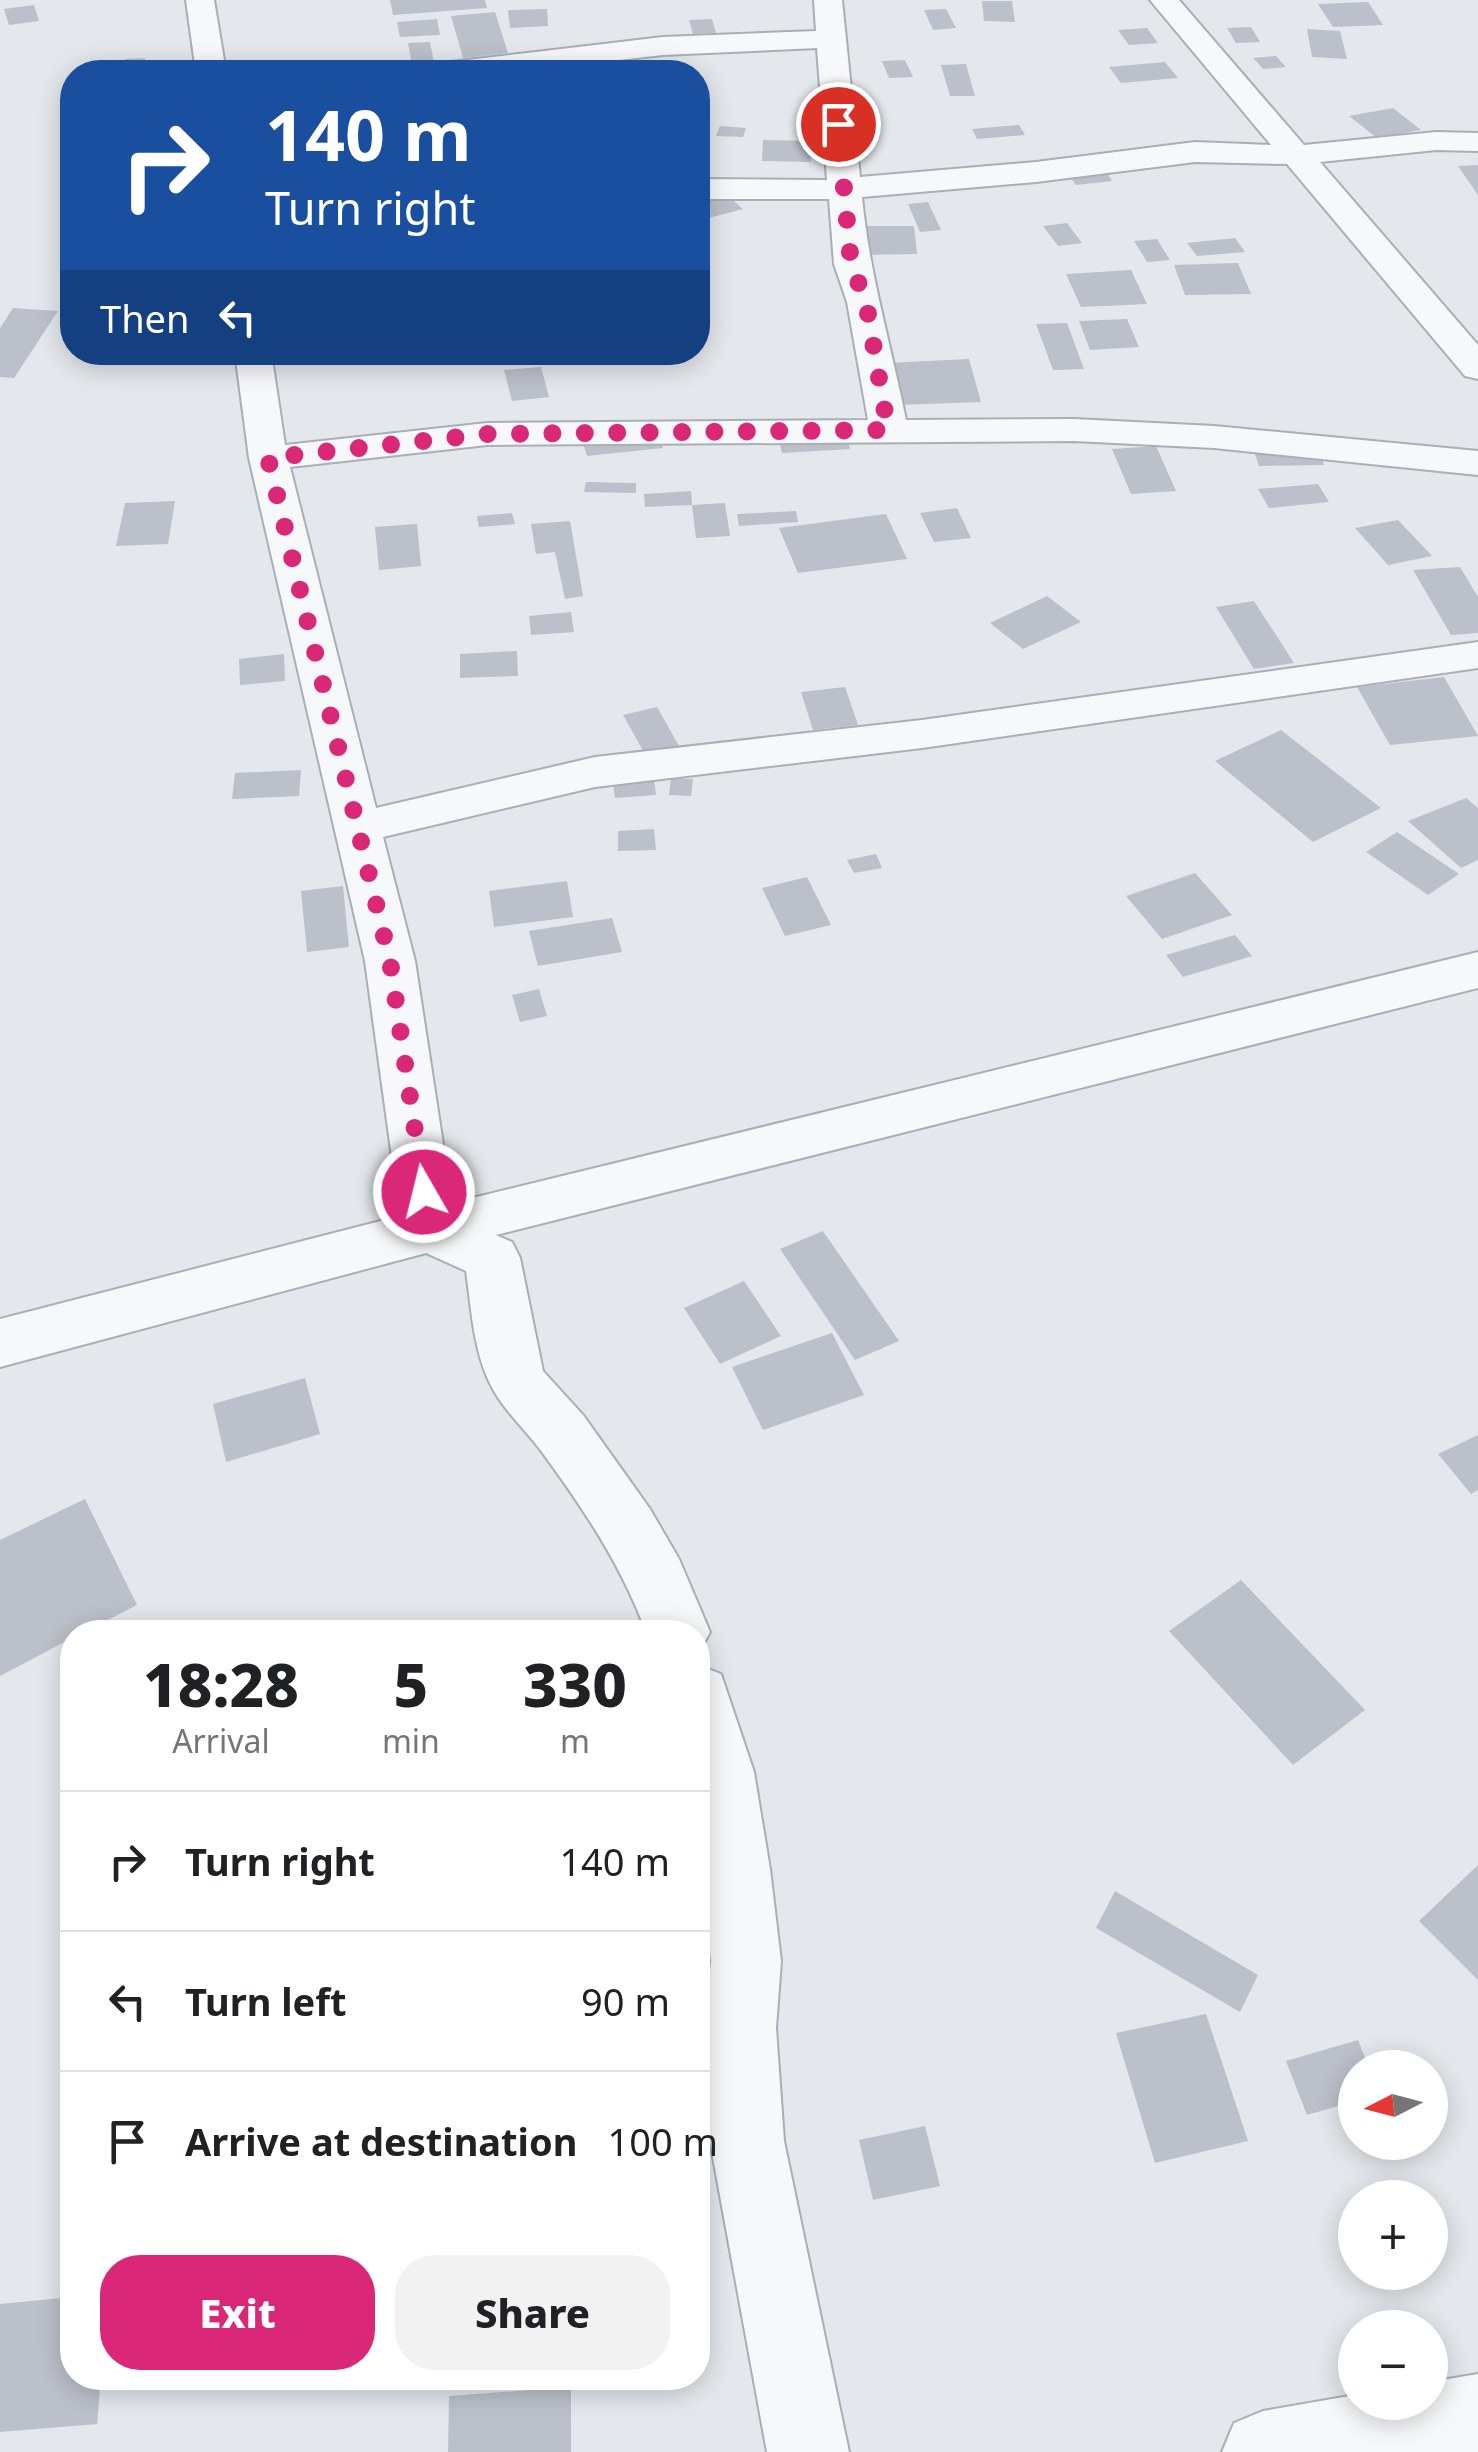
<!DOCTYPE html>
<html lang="en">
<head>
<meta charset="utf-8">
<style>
  body { margin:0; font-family:"Noto Sans",sans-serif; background:#f2f2f2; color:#202124; height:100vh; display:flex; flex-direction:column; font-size:38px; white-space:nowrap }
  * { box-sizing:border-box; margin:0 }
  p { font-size:32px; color:#757577 }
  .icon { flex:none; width:55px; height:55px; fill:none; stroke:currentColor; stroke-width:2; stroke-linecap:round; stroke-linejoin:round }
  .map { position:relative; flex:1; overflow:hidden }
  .panel { position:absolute; left:60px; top:1620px; width:650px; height:770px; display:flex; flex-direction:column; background:#fff; border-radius:40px; box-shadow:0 5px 25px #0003 }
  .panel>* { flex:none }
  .hud { position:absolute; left:60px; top:60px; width:650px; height:305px; border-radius:40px; box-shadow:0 5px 25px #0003; background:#1a4fa0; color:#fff; overflow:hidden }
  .needle { width:65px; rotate:264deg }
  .fabs { position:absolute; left:1338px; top:2050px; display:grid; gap:20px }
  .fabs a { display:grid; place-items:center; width:110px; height:110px; border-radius:50%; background:#fff; box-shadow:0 5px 25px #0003; font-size:50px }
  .pin { position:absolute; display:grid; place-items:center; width:85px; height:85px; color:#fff; margin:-42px; border:5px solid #fff; border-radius:50%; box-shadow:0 2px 10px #0007 }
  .me { position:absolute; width:110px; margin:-55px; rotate:352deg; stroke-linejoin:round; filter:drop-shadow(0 0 8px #0008) }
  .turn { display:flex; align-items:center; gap:35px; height:210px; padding:0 40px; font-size:45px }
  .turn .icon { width:130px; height:130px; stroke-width:2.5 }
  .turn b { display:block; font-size:70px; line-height:85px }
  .then { display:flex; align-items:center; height:95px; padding:0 40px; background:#0003; gap:20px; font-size:38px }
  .eta { display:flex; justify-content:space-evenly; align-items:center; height:170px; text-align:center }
  .eta b { font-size:60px; font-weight:800; line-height:70px }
  .button { display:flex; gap:20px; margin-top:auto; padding:20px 40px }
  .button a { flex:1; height:115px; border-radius:40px; background:#db2777; color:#fff; font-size:40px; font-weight:800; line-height:115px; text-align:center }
  .button a+a { background:#f2f2f2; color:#202124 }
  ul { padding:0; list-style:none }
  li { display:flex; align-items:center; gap:30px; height:140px; padding:0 40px; border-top:2px solid #e0e0e0 }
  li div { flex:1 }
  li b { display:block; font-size:38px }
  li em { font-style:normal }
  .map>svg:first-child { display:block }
  .building { fill:#bbc0ca }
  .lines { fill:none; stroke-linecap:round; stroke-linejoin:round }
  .minor-casing { stroke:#a9aeb7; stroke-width:4 }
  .minor { fill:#f7f8fa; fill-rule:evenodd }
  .route { stroke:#db2777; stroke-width:18; stroke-dasharray:0 32.4 }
</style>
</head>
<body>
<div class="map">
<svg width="1478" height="2452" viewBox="0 0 1478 2452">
  <rect width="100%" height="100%" fill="#e4e7ec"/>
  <path class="building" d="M390,0H485L487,8L393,15Z
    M982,1H1012L1015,22L984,21Z
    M1368,2L1383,25L1333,27L1318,4Z
    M34,5L39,21L9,25L4,9Z
    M547,9L548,26L510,28L508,10Z
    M946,9L956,28L933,30L924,10Z
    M495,12L508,53L463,58L451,16Z
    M437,19L440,35L400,37L397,22Z
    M712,19L716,33L693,34L689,20Z
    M1251,27L1260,42L1236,43L1227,28Z
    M1147,28L1158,43L1129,45L1118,30Z
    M1307,29L1340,31L1347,59L1312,57Z
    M430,42L434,63L412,64L408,43Z
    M1276,56L1286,67L1263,69L1253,58Z
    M145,58L146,71L126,72L125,59Z
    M905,60L913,77L889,78L882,61Z
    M647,62L669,64L665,72H642Z
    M1165,62L1178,78L1121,83L1109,67Z
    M966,64L975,96H950L941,65Z
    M1393,108L1421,130L1377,138L1349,116Z
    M1019,125L1025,135L977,139L972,129Z
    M720,126L746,128L743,137L716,136Z
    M763,140L810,141L811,162L762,161Z
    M1478,165V195L1458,166Z
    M1105,170L1112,181L1076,185L1068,174Z
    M727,195L743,209L705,219L698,212V203Z
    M928,202L941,230L920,232L908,204Z
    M1067,223L1082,243L1058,246L1043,226Z
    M856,226H914L917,254L858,255Z
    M1235,238L1245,252L1197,256L1187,243Z
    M1157,239L1170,260L1147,262L1134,241Z
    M1238,263L1251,294L1185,295L1174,265Z
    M1131,270L1147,304L1081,307L1066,274Z
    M13,308L58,311L14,378L0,377V328Z
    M1127,319L1139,347L1090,350L1079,321Z
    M1067,323L1084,369L1053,370L1036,324Z
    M969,359L981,402L898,405L888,363Z
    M541,367L549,397L512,401L504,370Z
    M659,436L663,448L587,456L583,444Z
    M847,437L850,449L782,453L779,441Z
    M1156,446L1176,491L1131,494L1112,449Z
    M1319,450L1324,465L1259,466L1254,451Z
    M586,482L636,483V493L584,492Z
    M1318,484L1329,502L1269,508L1258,489Z
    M691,491L692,505L645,507L644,494Z
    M175,501L168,544L116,546L125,503Z
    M725,503L730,536L696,538L692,505Z
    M957,508L971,538L934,542L920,513Z
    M796,511L798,522L739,526L737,514Z
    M512,513L515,524L479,527L477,516Z
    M886,514L907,559L798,573L779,528Z
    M1398,520L1432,556L1388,565L1355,528Z
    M570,521L583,596L565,599L555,552L536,554L531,524Z
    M417,524L421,566L379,570L375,527Z
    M1460,567L1478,597V633L1451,635L1413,570Z
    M1047,596L1081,622L1023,649L990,623Z
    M1254,601L1294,663L1254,669L1216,607Z
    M571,612L574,632L531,635L529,616Z
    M517,651L518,676L460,678V654Z
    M284,654L285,681L240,685L239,659Z
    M1444,677L1478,736L1390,745L1357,687Z
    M845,687L858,725L813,730L801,692Z
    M657,707L679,746L645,754L623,715Z
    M1281,730L1381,808L1313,842L1215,761Z
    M301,770L299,796L232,799L235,773Z
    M653,772L656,795L615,798L612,775Z
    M671,778L693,779L691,796L669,795Z
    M1466,798L1478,808V860L1461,868L1408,821Z
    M654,829L656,850L618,851V831Z
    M1397,832L1459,874L1428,895L1366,852Z
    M876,854L882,868L854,873L847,860Z
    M1195,873L1232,915L1162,939L1126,896Z
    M807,877L831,925L785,936L762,888Z
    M567,881L573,917L494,927L489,891Z
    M343,886L349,947L307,952L301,891Z
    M612,918L622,952L538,966L529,931Z
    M1235,935L1252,956L1183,977L1166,955Z
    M539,989L547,1016L520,1022L512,995Z
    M823,1231L899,1341L855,1360L780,1249Z
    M744,1281L781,1336L720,1364L684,1308Z
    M832,1333L864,1395L763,1430L732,1367Z
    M305,1378L320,1434L226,1462L213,1404Z
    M1478,1435V1490L1471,1494L1438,1454Z
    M85,1499L137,1605L84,1632H72V1638L0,1676V1540Z
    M1241,1580L1365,1710L1293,1765L1169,1631Z
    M1478,1865V1980L1419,1921Z
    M1115,1891L1258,1975L1240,2012L1096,1928Z
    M1206,2014L1248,2141L1155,2163L1116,2033Z
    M1358,2040L1369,2068H1355V2101L1307,2115L1286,2061Z
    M925,2126L940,2186L873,2200L859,2140Z
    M72,2297V2378H101L97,2424L0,2432V2304Z
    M571,2387V2452H448L449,2396Z"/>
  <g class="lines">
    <g class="minor-casing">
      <path id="minor" d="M186,0H214L226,72H196Z
        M814,0H842L860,177L1036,162L1195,142L1271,145L1150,0H1179L1304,145L1436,132L1478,133V151L1436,150L1320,162L1478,345V379L1465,376L1287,164L1195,162L1036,182L862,197C869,272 891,345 906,420L1074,419L1214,426L1478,451V475L1214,448L1074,441L487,445L290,467L376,808L595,757L922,720L1478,642V668L922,748L595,787L383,837L415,961L452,1203L1478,952V988L496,1235L512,1242L520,1258L543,1371L583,1415L650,1509L679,1559L710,1632L698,1654V1632H646C622,1566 583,1508 542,1452C523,1426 500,1408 487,1377C473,1344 471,1306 466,1271L426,1253L0,1367V1319L400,1216L365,961L249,458L235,352H271L285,445L487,423L868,420L847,302L834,264L829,199H698V179L827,180L817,48L663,55L514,72H427L431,66L442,63L663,37L816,31Z
        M698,1665L721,1674L754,1772L770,1869L781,1961L776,2028L784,2141L849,2452H767L710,2141L704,2028L711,1961L698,1841Z
        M1478,2374V2452H1222L1234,2423L1263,2411L1355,2395V2402H1430V2382Z"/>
    </g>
    <use href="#minor" class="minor"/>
  </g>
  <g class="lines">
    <path class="route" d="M424,1192L390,961L268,458L487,434L888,430L866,302L851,264L838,124"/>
  </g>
</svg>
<div class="fabs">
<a><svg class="needle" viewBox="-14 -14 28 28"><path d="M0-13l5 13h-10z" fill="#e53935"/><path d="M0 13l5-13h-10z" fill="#757577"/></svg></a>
<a>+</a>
<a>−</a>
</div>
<div class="pin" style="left:838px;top:124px;background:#d93025"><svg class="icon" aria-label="arrive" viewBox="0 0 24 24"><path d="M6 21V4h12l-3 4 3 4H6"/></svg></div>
<svg class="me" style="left:424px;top:1192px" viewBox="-20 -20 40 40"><circle r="17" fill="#db2777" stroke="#fff" stroke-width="3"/><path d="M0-11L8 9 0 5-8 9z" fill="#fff"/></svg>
<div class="hud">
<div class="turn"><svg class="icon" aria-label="right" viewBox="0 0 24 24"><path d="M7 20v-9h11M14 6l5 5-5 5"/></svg><div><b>140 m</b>Turn right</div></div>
<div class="then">Then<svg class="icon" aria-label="left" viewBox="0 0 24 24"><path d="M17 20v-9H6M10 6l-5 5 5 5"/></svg></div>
</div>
<section class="panel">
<div class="eta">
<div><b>18:28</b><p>Arrival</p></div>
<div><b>5</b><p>min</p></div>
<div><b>330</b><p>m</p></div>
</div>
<ul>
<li><svg class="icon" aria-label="right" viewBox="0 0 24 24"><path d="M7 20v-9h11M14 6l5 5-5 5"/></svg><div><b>Turn right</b></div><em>140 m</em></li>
<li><svg class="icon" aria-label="left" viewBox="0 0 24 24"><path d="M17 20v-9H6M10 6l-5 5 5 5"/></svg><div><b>Turn left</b></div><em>90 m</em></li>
<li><svg class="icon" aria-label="arrive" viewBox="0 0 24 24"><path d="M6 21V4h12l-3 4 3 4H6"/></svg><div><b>Arrive at destination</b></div><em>100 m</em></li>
</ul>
<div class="button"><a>Exit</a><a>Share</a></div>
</section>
</div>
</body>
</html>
